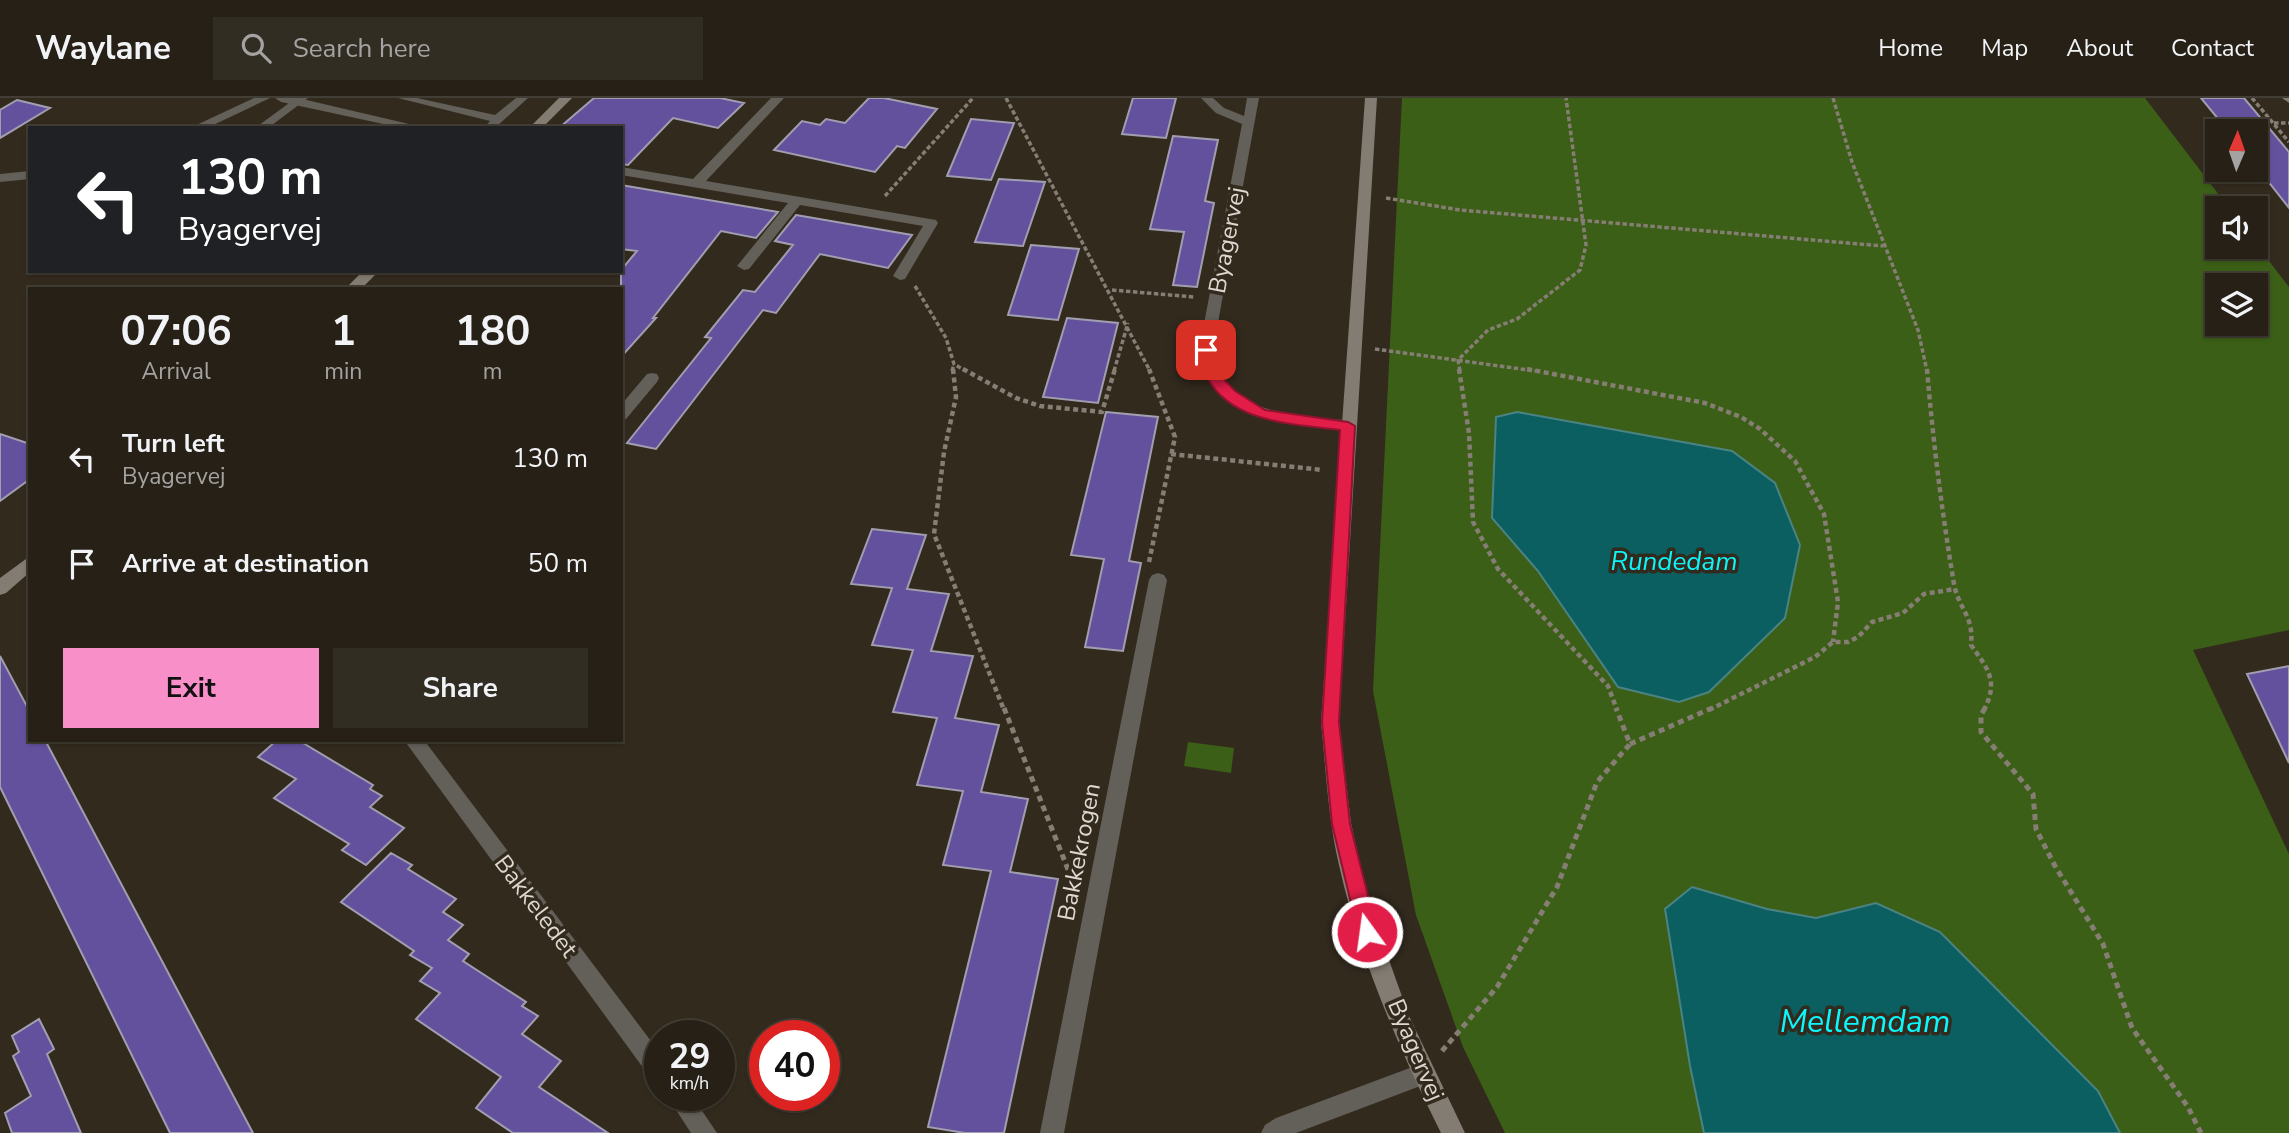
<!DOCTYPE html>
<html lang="en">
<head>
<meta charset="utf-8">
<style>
  body { margin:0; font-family:"Nunito Sans",sans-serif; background:#322d23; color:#f1f3f6; height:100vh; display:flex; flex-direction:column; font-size:26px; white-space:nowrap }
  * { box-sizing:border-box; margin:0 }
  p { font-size:23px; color:#a4a3a1 }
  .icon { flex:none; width:38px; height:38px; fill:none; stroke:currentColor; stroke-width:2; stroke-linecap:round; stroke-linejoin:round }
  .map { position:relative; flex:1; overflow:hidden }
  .drawer { position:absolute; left:28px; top:189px; width:595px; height:455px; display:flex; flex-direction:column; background:#262016; border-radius:0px; box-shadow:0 2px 5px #0004,0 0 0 2px #423e35 }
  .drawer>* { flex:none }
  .banner { position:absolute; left:28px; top:28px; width:595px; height:147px; border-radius:0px; box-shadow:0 2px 5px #0004,0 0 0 2px #423e35; background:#202124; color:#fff; overflow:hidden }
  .needle { width:46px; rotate:2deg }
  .controls { position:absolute; left:2205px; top:21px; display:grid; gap:14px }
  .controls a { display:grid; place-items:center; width:63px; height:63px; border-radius:0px; background:#262016; box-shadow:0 2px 5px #0004,0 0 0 2px #423e35; font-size:35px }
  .speed { position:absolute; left:644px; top:922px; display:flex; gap:14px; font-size:35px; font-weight:700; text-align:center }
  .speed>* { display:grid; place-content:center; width:91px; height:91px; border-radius:50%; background:#262016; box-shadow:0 2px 5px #0004,0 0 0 2px #423e35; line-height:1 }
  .speed small { font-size:18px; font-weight:400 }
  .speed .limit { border:10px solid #d22; background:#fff; color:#111 }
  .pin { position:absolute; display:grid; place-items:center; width:60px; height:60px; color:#fff; margin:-30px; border-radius:14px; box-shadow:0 4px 10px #0006 }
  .me { position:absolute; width:77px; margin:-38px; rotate:346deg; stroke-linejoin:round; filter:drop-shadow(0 0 5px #0008) }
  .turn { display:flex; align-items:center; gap:24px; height:147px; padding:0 35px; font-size:32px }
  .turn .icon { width:91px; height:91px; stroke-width:2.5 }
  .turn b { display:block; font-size:49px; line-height:60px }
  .eta { display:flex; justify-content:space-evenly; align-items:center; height:119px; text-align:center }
  .eta b { font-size:42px; font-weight:700; line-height:49px }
  .button { display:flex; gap:14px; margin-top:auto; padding:14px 35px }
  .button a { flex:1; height:80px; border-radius:0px; background:#f98fc9; color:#111; font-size:28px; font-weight:700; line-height:80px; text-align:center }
  .button a+a { background:#322d23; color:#f1f3f6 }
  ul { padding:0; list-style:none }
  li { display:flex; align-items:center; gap:21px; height:105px; padding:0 35px }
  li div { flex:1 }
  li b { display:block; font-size:26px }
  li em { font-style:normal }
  header { display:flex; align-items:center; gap:42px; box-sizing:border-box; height:98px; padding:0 35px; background:#262016; border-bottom:2px solid #423e35 }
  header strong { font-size:33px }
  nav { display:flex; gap:38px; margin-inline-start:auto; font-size:24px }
  .search { width:490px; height:63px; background:#322d23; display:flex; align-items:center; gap:18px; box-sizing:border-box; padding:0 24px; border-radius:0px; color:#a4a3a1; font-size:26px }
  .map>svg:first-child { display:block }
  .green { fill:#3b5f16; fill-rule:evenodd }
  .water { fill:#0c5f61; stroke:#4b8383; stroke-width:2 }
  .building { fill:#63519d; stroke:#a19eaf; stroke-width:2 }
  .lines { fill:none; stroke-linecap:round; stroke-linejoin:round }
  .path-far2 { stroke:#867e74; stroke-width:3.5; stroke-dasharray:4.5 2.5; stroke-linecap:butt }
  .path-far1 { stroke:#867e74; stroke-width:4.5; stroke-dasharray:5 3.5; stroke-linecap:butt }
  .path { stroke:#867e74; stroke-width:5; stroke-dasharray:6 4.5; stroke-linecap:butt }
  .lane { fill:#635f59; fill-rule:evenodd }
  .street { fill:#635f59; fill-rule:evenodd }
  .secondary { fill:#827c72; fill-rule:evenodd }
  .route { fill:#e11d48; stroke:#92132f; stroke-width:2 }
  .labels { text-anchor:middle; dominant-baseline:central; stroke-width:7; stroke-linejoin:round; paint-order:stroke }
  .street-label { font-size:24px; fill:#dfd8d1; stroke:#332a1e }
  .water-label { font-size:26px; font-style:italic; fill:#0df6fb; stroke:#332a1e }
  .near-water-label { font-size:32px; font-style:italic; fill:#0df6fb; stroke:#332a1e }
</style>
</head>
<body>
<header>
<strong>Waylane</strong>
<div class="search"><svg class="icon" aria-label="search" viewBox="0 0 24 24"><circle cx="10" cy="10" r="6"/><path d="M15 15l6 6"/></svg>Search here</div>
<nav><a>Home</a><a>Map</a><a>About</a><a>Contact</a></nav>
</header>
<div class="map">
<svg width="2289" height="1035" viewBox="0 0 2289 1035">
  <rect width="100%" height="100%" fill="#332a1e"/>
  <path class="green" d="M1402,0H2145L2229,110H2217V149H2256V146L2289,189V532L2193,552L2289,756V1035H1505L1463,949L1416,817L1373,593ZM2217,187H2256V226H2217Z
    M1188,644L1234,650L1231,675L1184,668Z"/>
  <path class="water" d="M1517,314L1732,353L1775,385L1800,447L1785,520L1709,594L1679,604L1618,589L1538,473L1492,420L1496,319Z
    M1692,789L1767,811L1816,820L1876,805L1940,834L2098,993L2120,1035H1704L1690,968L1665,811Z"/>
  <path class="building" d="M594,0H720L744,5L718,30L673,20L628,67L621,66V30H559Z
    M869,0H884L937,11L905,50L897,48L875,74L774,52L802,23L820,27L826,21L845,25Z
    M1133,0H1176L1166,40L1122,36Z
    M2201,0H2244L2289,54V110L2256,68V33H2228Z
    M17,2L50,10L0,40V12Z
    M971,21L1014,25L991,82L947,78Z
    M1173,38L1218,42L1205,103L1214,105L1197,189L1173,187L1184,134L1150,131Z
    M999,81L1045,84L1023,148L975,144Z
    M621,87L778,114L756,140L721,133L653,220H656L621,259V172L637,153L621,151Z
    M796,117L912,137L888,170L820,156L776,215L763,212L656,351L627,345L711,240L705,239L743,192L755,194L793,147L775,143Z
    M1031,147L1079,151L1058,222L1008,217Z
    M1067,220L1118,225L1098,305L1043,299Z
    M1106,314L1158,319L1129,463L1141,465L1123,553L1085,549L1104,461L1071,457Z
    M0,336L30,346V381L0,403Z
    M872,431L926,437L907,491L949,496L931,553L973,558L955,620L999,627L981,694L1028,701L1010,774L1058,781L1004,1035H965L928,1029L991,773L943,767L963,693L917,687L937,620L893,614L913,552L872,547L892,490L851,486Z
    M0,558L30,614V642H45L253,1035H170L0,689Z
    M2289,568V665L2247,576Z
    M277,642H298L373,687L370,691L382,698L370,709L404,730L366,767L342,752L349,746L274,700L296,681L258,659Z
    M391,755L412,767L408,771L456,801L443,814L463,827L448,842L469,856L463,863L526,904L522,908L538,918L522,936L561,963L539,989L608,1035H513L476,1010L501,979L416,921L440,895L420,883L432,870L410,857L414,853L341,804Z
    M39,921L54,951L47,956L81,1035H12L5,1015L31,998L13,958L19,954L12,938Z"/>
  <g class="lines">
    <path class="path-far2" d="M1006,0L1150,273
      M1833,0L1852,64L1918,232L1927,273
      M2252,0L2289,44
      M2274,25H2289
      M885,98L973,0
      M1386,100L1460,112L1883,148
      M915,188L946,240L954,266L966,273
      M1112,192L1194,199
      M1375,251L1536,273
      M952,273L954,266
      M1114,273L1128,225
      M1460,273L1458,262L1488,232L1517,221L1580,172L1586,147L1566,0"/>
    <path class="path-far1" d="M953,271L956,299L944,354L934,436L1004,612
      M963,271L1016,300L1040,308L1102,314L1115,271
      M1149,271L1175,339L1149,464
      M1459,271L1469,335L1473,424L1498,471L1608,588L1617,612
      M1527,271L1705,305L1741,319L1760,331L1795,363L1824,416L1838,504L1833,544
      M1927,271C1933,343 1942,415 1954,486C1959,512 1974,517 1971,547C1988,571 1999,583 1984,612
      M1171,356L1323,372
      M1709,612L1815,559L1833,544H1848L1858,539L1872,524L1903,515L1924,496L1955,491"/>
    <path class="path" d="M1004,610L1071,779L1075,780
      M1985,610L1981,617V634L2033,696L2036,731L2055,768L2103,846L2132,930L2188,1009L2201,1035
      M1630,646L1712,610
      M1442,953L1497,889L1557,789L1597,684L1630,646L1616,610"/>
    <path class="lane" d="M296,0H308L268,30H255Z
      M398,0H417L495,17L516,0H528L495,30H484L490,23Z"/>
    <path class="street" d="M254,0H270L207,30H190Z
      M275,0H298L426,30H402L281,4Z
      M771,0H784L706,83L936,122L938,125L905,181L900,182L893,178L923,128L800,107L749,171L744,172L737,168L788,105L621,77V69L693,81Z
      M1201,0H1213L1224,10L1244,18L1247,0H1259L1213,252C1215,259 1216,267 1219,273C1237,314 1294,317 1331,321C1340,322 1350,321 1356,328L1353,332L1348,333L1274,323L1234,308L1220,296L1209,282L1199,252L1242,26L1216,15Z
      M30,73V81L0,84V76Z
      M652,275L657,276L659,280L657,284L626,321L621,322V307L647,276Z
      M1158,475L1164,477L1167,482L1064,1035H1040L1149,482L1152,477Z
      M404,642H424L660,955V985L652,982Z
      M1423,965L1431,968L1434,976L1431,984L1296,1035H1261L1265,1027L1276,1020Z
      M667,998H692L717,1035H691Z"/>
    <path class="secondary" d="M559,0H572L542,30H529Z
      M1365,0H1377L1339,624L1351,725L1369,806L1409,918L1465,1035H1441C1398,949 1360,861 1339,767C1328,720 1326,672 1321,624Z
      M2282,0H2289V5Z
      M363,173H379L361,191H345Z
      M30,458V474L6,495L0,497V480Z"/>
  </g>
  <path class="route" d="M1206,248L1213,252L1220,277L1235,293L1265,312L1348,324L1355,328L1339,624L1350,726L1377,834L1374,840L1367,843L1361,840L1358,834L1332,726L1322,624L1340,332C1296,326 1231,326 1207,279C1203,271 1202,260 1199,252Z"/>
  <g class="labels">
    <g class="street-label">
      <text transform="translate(1227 142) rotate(-79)">Byagervej</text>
      <text transform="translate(1079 754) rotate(-79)">Bakkekrogen</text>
      <text transform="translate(536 808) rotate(53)">Bakkeledet</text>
      <text transform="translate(1416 952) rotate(67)">Byagervej</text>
    </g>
    <g class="water-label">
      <text x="1674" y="463">Rundedam</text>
    </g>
    <g class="near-water-label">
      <text x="1865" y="923">Mellemdam</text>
    </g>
  </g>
</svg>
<div class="controls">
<a><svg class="needle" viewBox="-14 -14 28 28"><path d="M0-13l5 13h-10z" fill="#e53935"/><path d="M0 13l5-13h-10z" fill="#a4a3a1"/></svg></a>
<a><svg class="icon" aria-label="sound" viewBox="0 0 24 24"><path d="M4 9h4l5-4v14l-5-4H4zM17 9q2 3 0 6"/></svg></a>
<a><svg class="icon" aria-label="layers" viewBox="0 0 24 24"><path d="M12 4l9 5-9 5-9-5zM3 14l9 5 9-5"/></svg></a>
</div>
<div class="speed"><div>29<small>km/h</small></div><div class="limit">40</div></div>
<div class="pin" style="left:1206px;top:252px;background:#d93025"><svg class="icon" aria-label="arrive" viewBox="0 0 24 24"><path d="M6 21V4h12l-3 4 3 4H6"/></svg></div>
<svg class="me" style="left:1367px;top:834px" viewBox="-20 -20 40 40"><circle r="17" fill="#e11d48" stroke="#fff" stroke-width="3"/><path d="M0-11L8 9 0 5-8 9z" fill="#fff"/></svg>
<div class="banner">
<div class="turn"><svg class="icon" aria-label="left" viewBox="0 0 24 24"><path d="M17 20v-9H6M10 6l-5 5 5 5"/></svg><div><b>130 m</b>Byagervej</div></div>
</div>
<section class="drawer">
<div class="eta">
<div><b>07:06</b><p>Arrival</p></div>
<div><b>1</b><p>min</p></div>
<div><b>180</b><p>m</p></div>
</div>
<ul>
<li><svg class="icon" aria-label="left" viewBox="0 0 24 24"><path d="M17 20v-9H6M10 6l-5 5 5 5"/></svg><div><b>Turn left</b><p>Byagervej</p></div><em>130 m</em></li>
<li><svg class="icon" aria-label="arrive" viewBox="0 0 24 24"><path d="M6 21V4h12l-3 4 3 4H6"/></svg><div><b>Arrive at destination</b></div><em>50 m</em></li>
</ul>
<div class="button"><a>Exit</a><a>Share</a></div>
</section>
</div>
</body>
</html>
